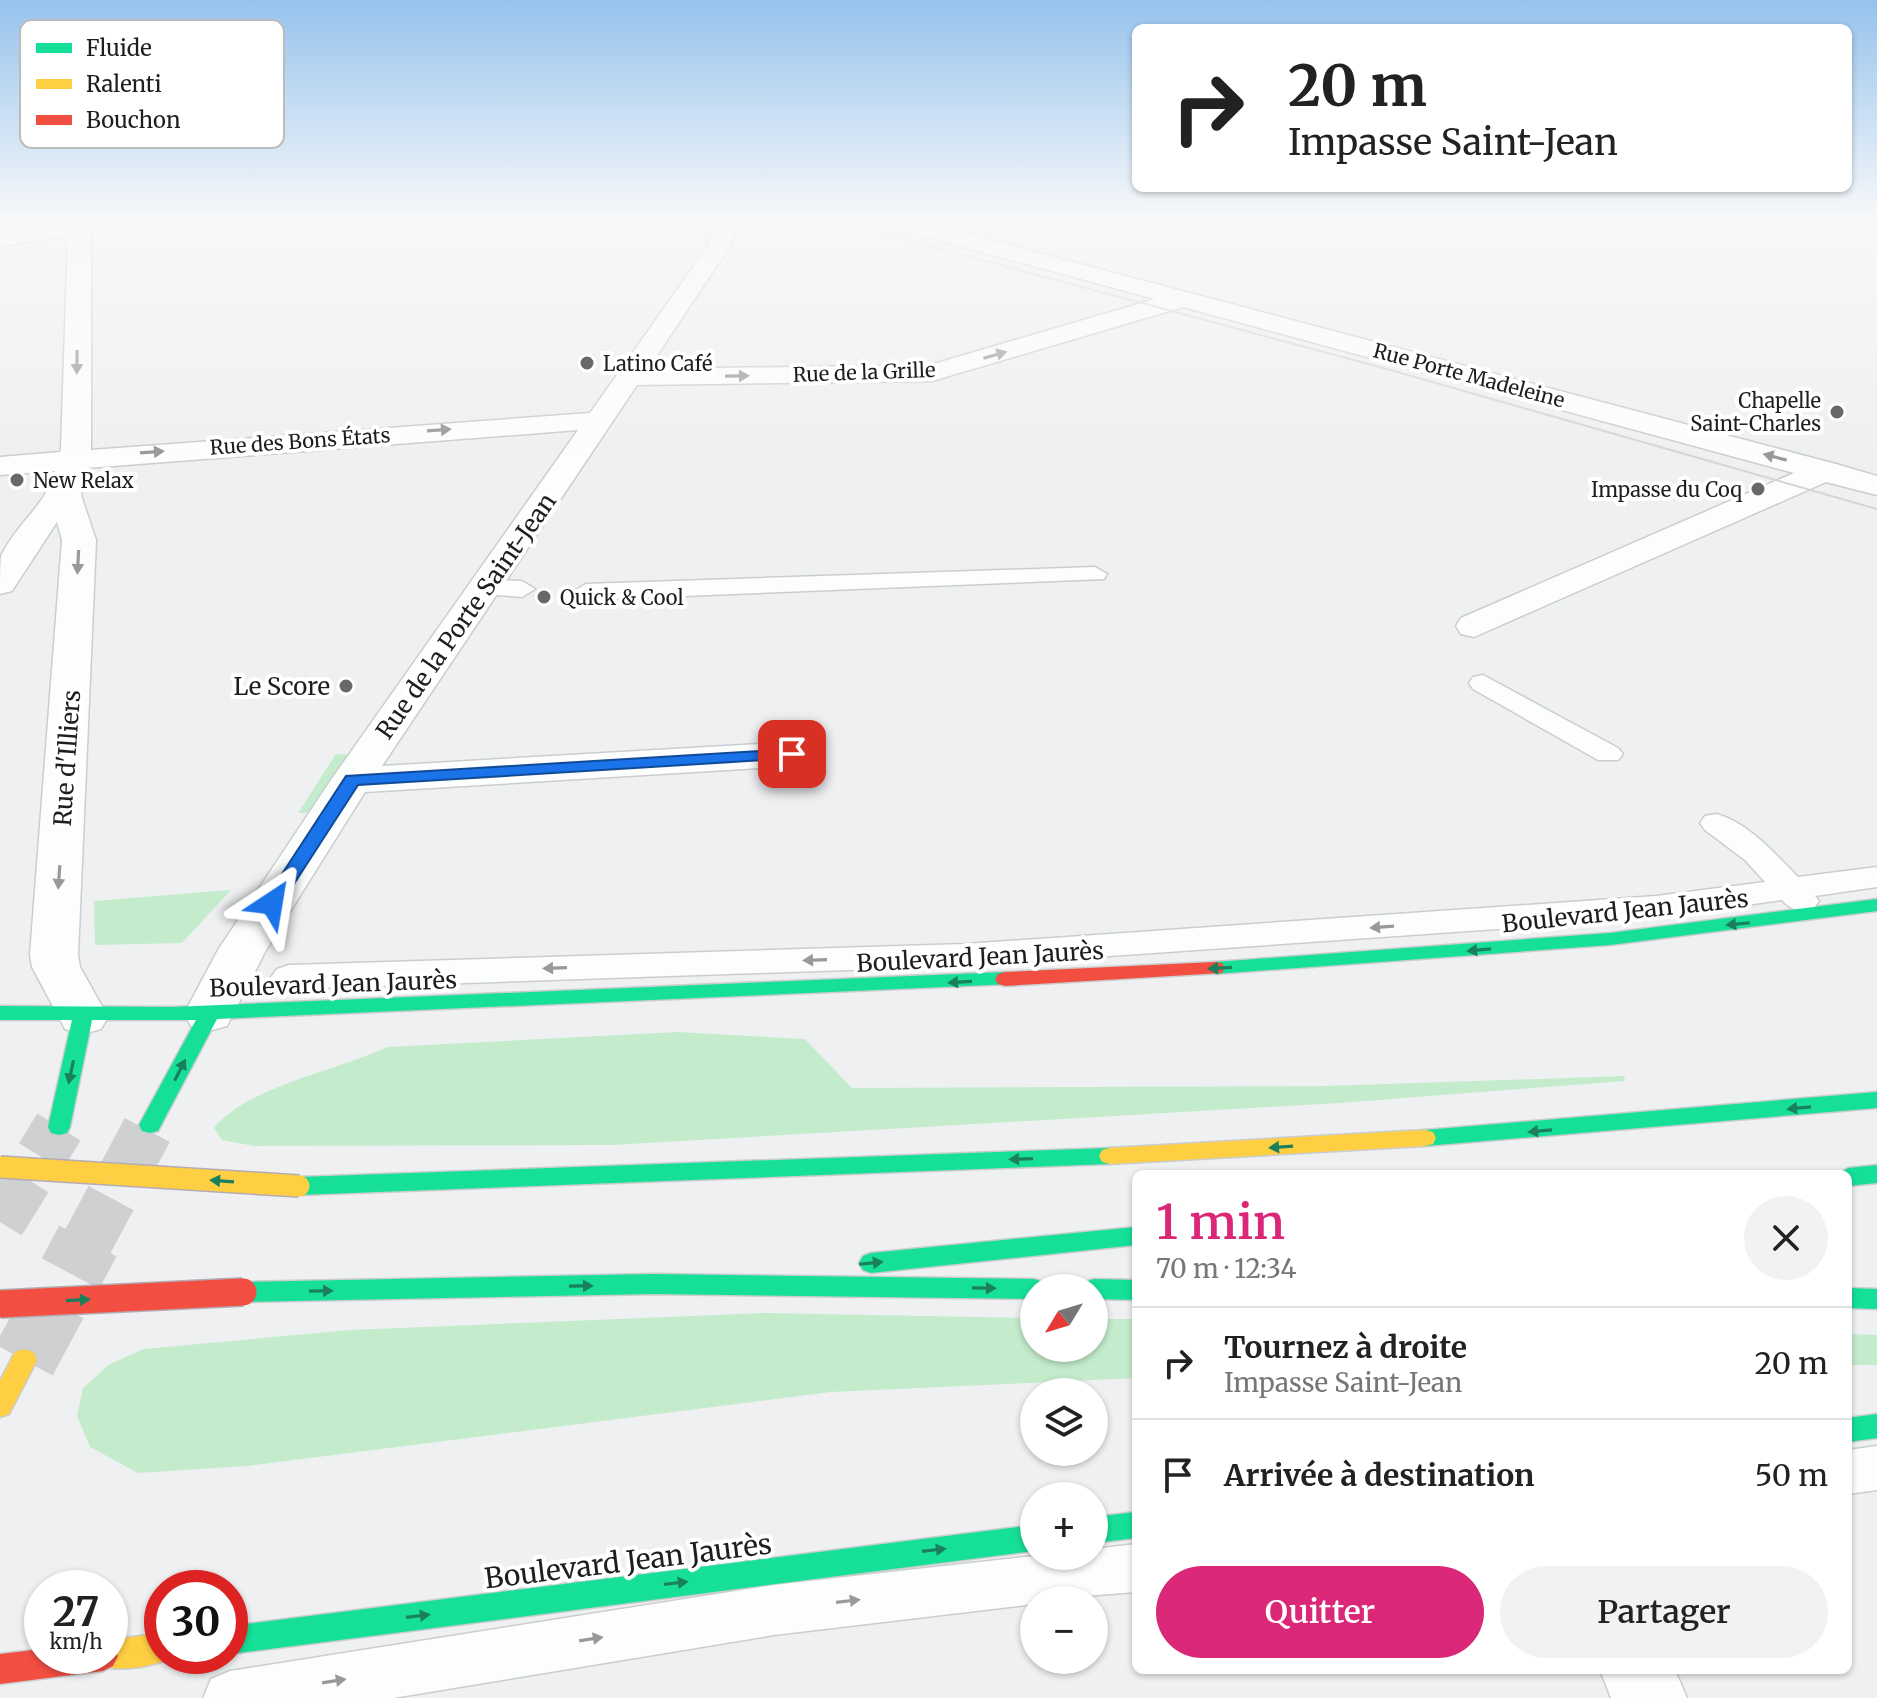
<!DOCTYPE html>
<html lang="fr">
<head>
<meta charset="utf-8">
<style>
  body { margin:0; font-family:Merriweather,serif; background:#f2f2f2; color:#222; height:100vh; display:flex; flex-direction:column; font-size:30px; white-space:nowrap }
  * { box-sizing:border-box; margin:0 }
  p { font-size:26px; color:#767676 }
  .icon { flex:none; width:44px; height:44px; fill:none; stroke:currentColor; stroke-width:2; stroke-linecap:round; stroke-linejoin:round }
  .map { position:relative; flex:1; overflow:hidden }
  .panel { position:absolute; left:1132px; top:1170px; width:720px; height:504px; display:flex; flex-direction:column; background:#fff; border-radius:12px; box-shadow:0 2px 6px #0004 }
  .panel>* { flex:none }
  .top-card { position:absolute; left:1132px; top:24px; width:720px; height:168px; border-radius:12px; box-shadow:0 2px 6px #0004; background:#fff; color:#222; overflow:hidden }
  .needle { width:52px; rotate:232deg }
  .fabs { position:absolute; left:1020px; top:1274px; display:grid; gap:16px }
  .fabs a { display:grid; place-items:center; width:88px; height:88px; border-radius:50%; background:#fff; box-shadow:0 2px 6px #0004; font-size:40px }
  .speed { position:absolute; left:24px; top:1570px; display:flex; gap:16px; font-size:40px; font-weight:700; text-align:center }
  .speed>* { display:grid; place-content:center; width:104px; height:104px; border-radius:50%; background:#fff; box-shadow:0 2px 6px #0004; line-height:1 }
  .speed small { font-size:20px; font-weight:400 }
  .speed .limit { border:12px solid #d22; background:#fff; color:#111 }
  .pin { position:absolute; display:grid; place-items:center; width:68px; height:68px; color:#fff; margin:-34px; border-radius:16px; box-shadow:0 4px 12px #0006 }
  .me { position:absolute; width:88px; margin:-44px; rotate:33deg; stroke-linejoin:round; filter:drop-shadow(0 0 6px #0008) }
  .turn { display:flex; align-items:center; gap:28px; height:168px; padding:0 24px; font-size:36px }
  .turn .icon { width:104px; height:104px; stroke-width:2.5 }
  .turn b { display:block; font-size:56px; line-height:68px }
  .round { display:grid; place-items:center; flex:none; width:84px; height:84px; border-radius:42px; background:#f2f2f2 }
  .head { display:flex; align-items:center; justify-content:space-between; height:136px; padding:0 24px }
  h1 { font-size:48px; font-weight:600; line-height:60px; color:#db2777 }
  .primary-button { display:flex; gap:16px; margin-top:auto; padding:16px 24px }
  .primary-button a { flex:1; height:92px; border-radius:48px; background:#db2777; color:#fff; font-size:32px; font-weight:600; line-height:92px; text-align:center }
  .primary-button a+a { background:#f2f2f2; color:#222 }
  ul { padding:0; list-style:none }
  li { display:flex; align-items:center; gap:24px; height:112px; padding:0 24px; border-top:2px solid #e0e0e0 }
  li div { flex:1 }
  li b { display:block; font-size:30px }
  li em { font-style:normal }
  .map>svg:first-child { display:block }
  .built { fill:#dfe4eb }
  .green { fill:#c4eccc }
  .lines { fill:none; stroke-linecap:round; stroke-linejoin:round }
  .secondary-tunnel-far1 { stroke:#cfd0d2; stroke-width:51; stroke-dasharray:51 26; stroke-linecap:butt }
  .secondary-tunnel { stroke:#cfd0d2; stroke-width:65; stroke-dasharray:65 33; stroke-linecap:butt }
  .lane-casing { stroke:#cbcdce; stroke-width:3 }
  .street-casing { stroke:#cbcdce; stroke-width:3 }
  .fast-casing { stroke:#cbcdce; stroke-width:3 }
  .slow-casing { stroke:#cbcdce; stroke-width:3 }
  .jam-casing { stroke:#cbcdce; stroke-width:3 }
  .lane { fill:#fcfdfd; fill-rule:evenodd }
  .street { fill:#fcfdfd; fill-rule:evenodd }
  .fast { fill:#16e098; fill-rule:evenodd }
  .slow { fill:#ffcf43; fill-rule:evenodd }
  .jam { fill:#f24e42; fill-rule:evenodd }
  .tram { stroke:#d4d5d6; stroke-width:2 }
  .slow-bridge-casing { stroke:#b5acb3; stroke-width:24; stroke-linecap:butt }
  .jam-bridge-casing { stroke:#b5acb3; stroke-width:30; stroke-linecap:butt }
  .slow-bridge { stroke:#ffcf43; stroke-width:21 }
  .jam-bridge { stroke:#f24e42; stroke-width:27 }
  .oneway { fill:#98999a }
  .oneway2 { fill:#1a7f5c }
  .route { fill:#1a73e8; stroke:#114b97; stroke-width:2 }
  .poi-dot { fill:#66686a; stroke:#fff; stroke-width:3 }
  .labels { text-anchor:middle; dominant-baseline:central; stroke-width:8; stroke-linejoin:round; paint-order:stroke }
  .far-poi-label { font-size:20px; fill:#1d1e20; stroke:#fff; text-anchor:start }
  .far-street-label { font-size:20px; fill:#1d1e20; stroke:#fff }
  .street-label { font-size:24px; fill:#1d1e20; stroke:#fff }
  .poi-label { font-size:24px; fill:#1d1e20; stroke:#fff; text-anchor:end }
  .near-street-label { font-size:28px; fill:#1d1e20; stroke:#fff }
  .key { fill:#fff; stroke:#bbbcbc; stroke-width:2 }
  .key-label { font-size:22px; fill:#1d1e20 }
</style>
</head>
<body>
<div class="map">
<svg width="1877" height="1698" viewBox="0 0 1877 1698">
  <rect width="100%" height="100%" fill="#eef0f2"/>
  <path class="built" d="M652,216H796L803,219L740,232L670,233Z"/>
  <path class="green" d="M336,754L351,755L307,813H298Z
    M231,890L182,943L95,945L94,901Z
    M677,1032L805,1039L852,1088L1327,1086L1625,1076L1624,1081L1339,1103L611,1145L254,1146L222,1140L214,1128C248,1086 337,1071 387,1047Z
    M766,1313L1034,1318V1348H1094V1319H1136V1378L831,1392L247,1466L138,1473L90,1447L77,1416L83,1388L110,1364L144,1349L350,1330Z
    M1848,1334L1877,1335V1365H1848Z"/>
  <g class="lines">
    <path class="secondary-tunnel-far1" d="M0,1222L59,1127
      M87,1243L150,1125"/>
    <path class="secondary-tunnel" d="M24,1360L88,1241"/>
    <g class="lane-casing">
      <path id="lane" d="M1095,567L1107,574L1104,579L586,600L573,592L586,584Z
        M485,580L522,581L535,589L522,597L476,593L472,588Z
        M1483,675L1618,748L1623,754L1618,760H1598L1473,689L1469,683L1473,677Z
        M1716,814C1748,822 1776,855 1798,877L1877,867V887L1815,896L1819,901L1814,908C1800,912 1792,911 1782,900L1656,918L965,966L289,989L277,985L271,977L277,969L289,965L965,944L1656,896L1765,882L1745,860L1705,830L1700,823L1705,816Z
        M1877,1446V1490L1848,1494V1450Z
        M1136,1544V1592L1034,1600V1604L774,1635L393,1698H203L211,1679L230,1671L774,1585L1034,1556H1094V1549Z"/>
    </g>
    <g class="street-casing">
      <path id="street" d="M69,216H91V220L126,216H183L172,223L91,233V450L590,413L708,246L716,216H738L730,246L648,369L930,365L1155,299L867,221L864,216H899L1836,464L1877,476V495L1826,482L1474,637L1461,634L1456,626L1461,618L1794,473L1183,307L932,381L637,385L382,766L792,742L806,745L812,754L806,763L792,766L365,792L266,950L227,1026L209,1031L191,1026L184,1014L218,950L331,780L578,430L87,468L81,495L96,540L78,955L80,967L108,1017L101,1029L83,1034L65,1029L32,967L30,955L62,540L57,522L12,591L0,594C0,583 0,566 1,556C16,524 47,504 55,471L0,475V457L60,452L61,448L68,236L0,246V232L69,223Z
        M1600,1670H1675L1687,1698H1611Z"/>
    </g>
    <g class="fast-casing">
      <path id="fast" d="M1877,899V911L1610,945L1215,974L1205,968L1215,962L1610,933Z
        M1005,972L1012,974L1015,979L1012,984L217,1019L158,1131L150,1133L142,1131L139,1125L196,1020H92L70,1127L67,1133L59,1135L51,1133L48,1127L72,1020H0V1006L172,1007Z
        M1877,1092V1108L1425,1146L1417,1144L1414,1138L1417,1132L1425,1130Z
        M1110,1148L1118,1150L1121,1156L1118,1162L1110,1164L299,1195L291,1192L288,1186L291,1180L299,1177Z
        M1877,1165V1183L1848,1186V1174H1838L1848,1168Z
        M1136,1227V1245L871,1273L863,1270L859,1263L863,1256L871,1253Z
        M654,1274L1034,1279L1043,1282L1046,1288H1034V1299L654,1294L243,1302L234,1299L231,1292L234,1285L243,1282Z
        M1094,1279L1136,1280V1300L1094,1299V1288H1082L1085,1282Z
        M1848,1288L1877,1289V1309L1848,1308Z
        M1877,1414V1438L1848,1442V1418Z
        M1136,1512V1538L1094,1543V1517Z
        M1034,1525V1551L230,1654V1626Z"/>
    </g>
    <g class="slow-casing">
      <path id="slow" d="M1425,1130L1433,1132L1436,1138L1433,1144L1425,1146L1110,1164L1102,1162L1099,1156L1102,1150L1110,1148Z
        M24,1349L33,1352L37,1360L9,1414L0,1417V1381L15,1352Z
        M162,1633V1656H173L172,1658C153,1666 119,1673 100,1665L96,1656H110V1640Z"/>
    </g>
    <g class="jam-casing">
      <path id="jam" d="M1215,962L1222,963L1225,968L1222,973L1005,986L998,984L995,979L998,974L1005,972Z
        M110,1644L118,1656L113,1666L103,1671L0,1684V1654L42,1649V1656H110Z"/>
    </g>
    <use href="#lane" class="lane"/>
    <use href="#street" class="street"/>
    <use href="#fast" class="fast"/>
    <use href="#slow" class="slow"/>
    <use href="#jam" class="jam"/>
    <path class="tram" d="M818,216L1387,369L1877,509"/>
    <g class="slow-bridge-casing">
      <path id="slow-bridge" d="M0,1167L299,1186"/>
    </g>
    <g class="jam-bridge-casing">
      <path id="jam-bridge" d="M0,1304L243,1292"/>
    </g>
    <use href="#slow-bridge" class="slow-bridge"/>
    <use href="#jam-bridge" class="jam-bridge"/>
  </g>
  <defs><path id="oneway-solid" d="M-6-.8H1V-3.2L6.5 0L1 3.2V.8H-6Z" transform="scale(2)"/></defs>
  <g class="oneway">
    <use href="#oneway-solid" transform="translate(995 355) rotate(-16)"/>
    <use href="#oneway-solid" transform="translate(77 362) rotate(91)"/>
    <use href="#oneway-solid" transform="translate(737 376) rotate(-1)"/>
    <use href="#oneway-solid" transform="translate(439 430) rotate(-4)"/>
    <use href="#oneway-solid" transform="translate(152 452) rotate(-4)"/>
    <use href="#oneway-solid" transform="translate(1775 457) rotate(-165)"/>
    <use href="#oneway-solid" transform="translate(78 562) rotate(93)"/>
    <use href="#oneway-solid" transform="translate(59 877) rotate(94)"/>
    <use href="#oneway-solid" transform="translate(1382 927) rotate(176)"/>
    <use href="#oneway-solid" transform="translate(815 960) rotate(178)"/>
    <use href="#oneway-solid" transform="translate(555 968) rotate(178)"/>
    <use href="#oneway-solid" transform="translate(848 1601) rotate(-7)"/>
    <use href="#oneway-solid" transform="translate(591 1639) rotate(-9)"/>
    <use href="#oneway-solid" transform="translate(334 1681) rotate(-9)"/>
  </g>
  <g class="oneway2">
    <use href="#oneway-solid" transform="translate(1738 924) rotate(174)"/>
    <use href="#oneway-solid" transform="translate(1479 950) rotate(175)"/>
    <use href="#oneway-solid" transform="translate(1220 968) rotate(177)"/>
    <use href="#oneway-solid" transform="translate(960 982) rotate(177)"/>
    <use href="#oneway-solid" transform="translate(180 1070) rotate(-63)"/>
    <use href="#oneway-solid" transform="translate(71 1072) rotate(102)"/>
    <use href="#oneway-solid" transform="translate(1799 1108) rotate(175)"/>
    <use href="#oneway-solid" transform="translate(1540 1131) rotate(175)"/>
    <use href="#oneway-solid" transform="translate(1281 1147) rotate(176)"/>
    <use href="#oneway-solid" transform="translate(1021 1159) rotate(178)"/>
    <use href="#oneway-solid" transform="translate(222 1181) rotate(-176)"/>
    <use href="#oneway-solid" transform="translate(871 1263) rotate(-6)"/>
    <use href="#oneway-solid" transform="translate(581 1286) rotate(-1)"/>
    <use href="#oneway-solid" transform="translate(984 1288) rotate(1)"/>
    <use href="#oneway-solid" transform="translate(321 1291) rotate(-1)"/>
    <use href="#oneway-solid" transform="translate(78 1300) rotate(-3)"/>
    <use href="#oneway-solid" transform="translate(934 1550) rotate(-7)"/>
    <use href="#oneway-solid" transform="translate(676 1583) rotate(-7)"/>
    <use href="#oneway-solid" transform="translate(418 1616) rotate(-7)"/>
  </g>
  <linearGradient id="sky" x2="0" y2="1"><stop stop-color="#96c3ed"/><stop offset="0.48" stop-color="#f7f8f9"/><stop offset="1" stop-color="#f7f8f9" stop-opacity="0"/></linearGradient>
  <rect width="1877" height="453" fill="url(#sky)"/>
  <path class="route" d="M792,749L800,754L798,758L358,785L279,907H265L263,903L346,776Z"/>
  <g class="poi-dot">
    <circle cx="587" cy="363" r="8"/>
    <circle cx="1837" cy="412" r="8"/>
    <circle cx="17" cy="480" r="8"/>
    <circle cx="1758" cy="489" r="8"/>
    <circle cx="544" cy="597" r="8"/>
    <circle cx="346" cy="686" r="8"/>
  </g>
  <g class="labels">
    <g class="far-poi-label">
      <text x="603" y="363">Latino Café</text>
      <text x="1821" y="400" text-anchor="end">Chapelle<tspan x="1821" dy="23">Saint-Charles</tspan></text>
      <text x="33" y="480">New Relax</text>
      <text x="1742" y="489" text-anchor="end">Impasse du Coq</text>
      <text x="560" y="597">Quick &amp; Cool</text>
    </g>
    <g class="far-street-label">
      <text transform="translate(864 372) rotate(-2)">Rue de la Grille</text>
      <text transform="translate(1469 375) rotate(15)">Rue Porte Madeleine</text>
      <text transform="translate(300 441) rotate(-4)">Rue des Bons États</text>
    </g>
    <g class="street-label">
      <text transform="translate(466 616) rotate(-55)">Rue de la Porte Saint-Jean</text>
      <text transform="translate(67 758) rotate(-86)">Rue d'Illiers</text>
      <text transform="translate(1625 911) rotate(-6)">Boulevard Jean Jaurès</text>
      <text transform="translate(980 957) rotate(-3)">Boulevard Jean Jaurès</text>
      <text transform="translate(333 984) rotate(-2)">Boulevard Jean Jaurès</text>
    </g>
    <g class="poi-label">
      <text x="330" y="686">Le Score</text>
    </g>
    <g class="near-street-label">
      <text transform="translate(628 1561) rotate(-7)">Boulevard Jean Jaurès</text>
    </g>
  </g>
  <rect x="20" y="20" width="264" height="128" rx="12" class="key"/>
  <rect x="36" y="43" width="36" height="10" fill="#16e098"/>
  <rect x="36" y="79" width="36" height="10" fill="#ffcf43"/>
  <rect x="36" y="115" width="36" height="10" fill="#f24e42"/>
  <g class="key-label">
    <text x="86" y="56">Fluide</text>
    <text x="86" y="92">Ralenti</text>
    <text x="86" y="128">Bouchon</text>
  </g>
</svg>
<div class="fabs">
<a><svg class="needle" viewBox="-14 -14 28 28"><path d="M0-13l5 13h-10z" fill="#e53935"/><path d="M0 13l5-13h-10z" fill="#767676"/></svg></a>
<a><svg class="icon" aria-label="layers" viewBox="0 0 24 24"><path d="M12 4l9 5-9 5-9-5zM3 14l9 5 9-5"/></svg></a>
<a>+</a>
<a>−</a>
</div>
<div class="speed"><div>27<small>km/h</small></div><div class="limit">30</div></div>
<div class="pin" style="left:792px;top:754px;background:#d93025"><svg class="icon" aria-label="arrive" viewBox="0 0 24 24"><path d="M6 21V4h12l-3 4 3 4H6"/></svg></div>
<svg class="me" style="left:272px;top:903px" viewBox="-20 -20 40 40"><path d="M0-17L14 15 0 8-14 15z" fill="#1a73e8" stroke="#fff" stroke-width="4"/></svg>
<div class="top-card">
<div class="turn"><svg class="icon" aria-label="right" viewBox="0 0 24 24"><path d="M7 20v-9h11M14 6l5 5-5 5"/></svg><div><b>20 m</b>Impasse Saint-Jean</div></div>
</div>
<section class="panel">
<div class="head"><div><h1>1 min</h1><p>70 m · 12:34</p></div><a class="round"><svg class="icon" aria-label="close" viewBox="0 0 24 24"><path d="M6 6l12 12M18 6L6 18"/></svg></a></div>
<ul>
<li><svg class="icon" aria-label="right" viewBox="0 0 24 24"><path d="M7 20v-9h11M14 6l5 5-5 5"/></svg><div><b>Tournez à droite</b><p>Impasse Saint-Jean</p></div><em>20 m</em></li>
<li><svg class="icon" aria-label="arrive" viewBox="0 0 24 24"><path d="M6 21V4h12l-3 4 3 4H6"/></svg><div><b>Arrivée à destination</b></div><em>50 m</em></li>
</ul>
<div class="primary-button"><a>Quitter</a><a>Partager</a></div>
</section>
</div>
</body>
</html>
